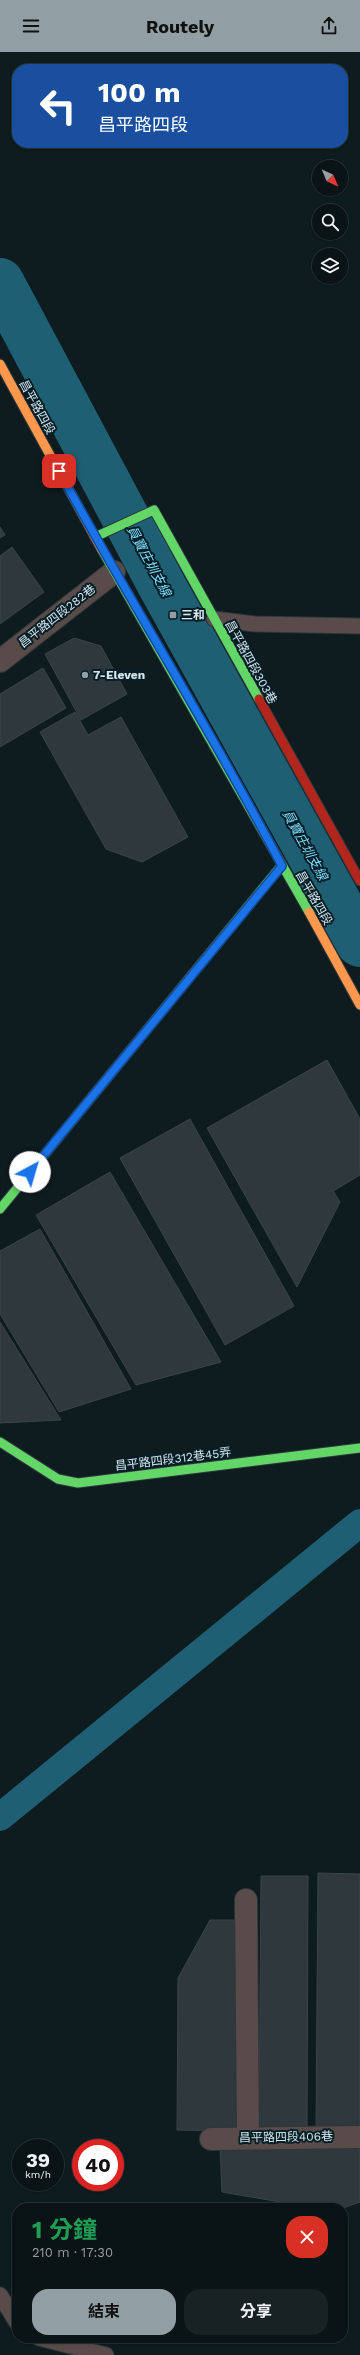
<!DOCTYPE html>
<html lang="zh-TW">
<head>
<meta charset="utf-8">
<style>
  body { margin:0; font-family:"Work Sans","Noto Sans TC",sans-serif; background:#182124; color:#f1f3f6; height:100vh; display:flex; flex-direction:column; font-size:15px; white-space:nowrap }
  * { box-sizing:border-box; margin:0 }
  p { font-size:13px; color:#999ea1 }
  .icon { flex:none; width:22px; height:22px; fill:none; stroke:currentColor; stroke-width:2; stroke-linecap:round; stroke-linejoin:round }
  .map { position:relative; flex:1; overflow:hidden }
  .sheet { position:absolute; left:12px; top:2151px; width:336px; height:140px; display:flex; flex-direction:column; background:#0a1417; border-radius:16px; box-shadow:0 1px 3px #0004,0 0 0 1px #2a3336 }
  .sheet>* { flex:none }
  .guide { position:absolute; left:12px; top:12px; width:336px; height:84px; border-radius:16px; box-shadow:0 1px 3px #0004,0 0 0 1px #2a3336; background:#1a4fa0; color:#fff; overflow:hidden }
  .needle { width:26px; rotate:136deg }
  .controls { position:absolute; left:312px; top:108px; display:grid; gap:8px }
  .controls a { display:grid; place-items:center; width:36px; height:36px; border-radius:50%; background:#0a1417; box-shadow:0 1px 3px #0004,0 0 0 1px #2a3336; font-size:20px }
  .speed { position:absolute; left:12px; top:2087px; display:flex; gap:8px; font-size:20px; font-weight:700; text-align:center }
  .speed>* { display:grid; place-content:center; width:52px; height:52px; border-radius:50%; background:#0a1417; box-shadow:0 1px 3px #0004,0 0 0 1px #2a3336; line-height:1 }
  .speed small { font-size:10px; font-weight:400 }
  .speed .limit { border:6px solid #d22; background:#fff; color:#111 }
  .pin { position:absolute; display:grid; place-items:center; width:34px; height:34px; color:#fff; margin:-17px; border-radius:8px; box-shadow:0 2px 6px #0006 }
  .me { position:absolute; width:44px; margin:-22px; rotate:39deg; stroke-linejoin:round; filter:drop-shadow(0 0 3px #0008) }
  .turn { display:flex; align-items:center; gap:14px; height:84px; padding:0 20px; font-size:18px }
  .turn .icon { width:52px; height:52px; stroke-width:2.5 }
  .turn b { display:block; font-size:28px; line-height:34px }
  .round { display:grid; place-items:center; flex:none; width:42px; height:42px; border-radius:16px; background:#182124 }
  .head { display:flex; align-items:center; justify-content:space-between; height:68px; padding:0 20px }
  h1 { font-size:24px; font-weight:700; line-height:30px; color:#1e9e55 }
  .button { display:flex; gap:8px; margin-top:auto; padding:8px 20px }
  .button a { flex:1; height:46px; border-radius:16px; background:#919fa4; color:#111; font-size:16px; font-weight:700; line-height:46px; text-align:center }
  .button a+a { background:#182124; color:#f1f3f6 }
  header { display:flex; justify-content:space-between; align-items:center; height:52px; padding:0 20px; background:#919fa4; color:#111; font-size:18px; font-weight:700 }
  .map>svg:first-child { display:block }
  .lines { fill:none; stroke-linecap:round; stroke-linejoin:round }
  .canal { stroke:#1e5f73; stroke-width:28 }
  .river { stroke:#1e5f73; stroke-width:48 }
  .building { fill:#2f393d; stroke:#3a4549 }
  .lane-casing { stroke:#2c373a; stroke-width:17 }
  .street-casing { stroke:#2c373a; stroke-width:24 }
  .fast-casing { stroke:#2c373a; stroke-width:11 }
  .slow-casing { stroke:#2c373a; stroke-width:11 }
  .jam-casing { stroke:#2c373a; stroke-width:11 }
  .lane { stroke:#594b49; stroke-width:15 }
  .street { stroke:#594b49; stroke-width:22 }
  .fast { stroke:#63d668; stroke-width:9 }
  .slow { stroke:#ff974d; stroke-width:9 }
  .jam { stroke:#b3261e; stroke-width:9 }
  .route-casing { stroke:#114b97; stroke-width:10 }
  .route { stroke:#1a73e8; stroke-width:7 }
  .poi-dot { fill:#919fa4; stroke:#061f27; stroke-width:1.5 }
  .labels { text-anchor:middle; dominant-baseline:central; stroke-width:4; stroke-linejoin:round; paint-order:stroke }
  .street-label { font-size:12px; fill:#d8e6ec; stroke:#061f27 }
  .poi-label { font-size:12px; font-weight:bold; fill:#d8e6ec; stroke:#061f27; text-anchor:start }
  .water-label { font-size:13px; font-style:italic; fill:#80ddfe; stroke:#061f27 }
</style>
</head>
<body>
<header><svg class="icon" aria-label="menu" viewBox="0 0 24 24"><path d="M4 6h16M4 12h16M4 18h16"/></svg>Routely<svg class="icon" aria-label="share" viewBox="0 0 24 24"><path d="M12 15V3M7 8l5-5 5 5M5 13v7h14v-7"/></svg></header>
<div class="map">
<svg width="360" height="2303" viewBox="0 0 360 2303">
  <rect width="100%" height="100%" fill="#0e1b1f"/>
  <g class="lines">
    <path class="canal" d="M0,1765L360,1471"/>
    <path class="river" d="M0,230L162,534L360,891"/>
  </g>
  <path class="building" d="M0,475L5,483L0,486Z
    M12,495L44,540L0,572V504Z
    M74,586L101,594L127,642L81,668L45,602Z
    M43,616L66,656L0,695V642Z
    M75,660L88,683L121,665L188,785L142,810L106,797L40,680Z
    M327,1008L360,1067V1123L333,1139L340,1150L297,1235L207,1076Z
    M190,1067L294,1254L225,1293L120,1106Z
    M110,1120L221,1310L136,1333L36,1163Z
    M40,1177L131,1337L59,1360L0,1262V1199Z
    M0,1270L61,1368L0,1371Z
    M318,1821L360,1822V2076H316Z
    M261,1824H308L307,2079L259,2078Z
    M210,1868H244L242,2079L177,2078L178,1926Z
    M220,2092L360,2095V2150L343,2156H315L222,2140Z"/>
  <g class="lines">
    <g class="lane-casing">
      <path id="lane" d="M214,567L255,572L360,574
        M0,2243L17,2271
        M39,2286L106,2303"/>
    </g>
    <g class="street-casing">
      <path id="street" d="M0,609L114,520
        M246,1848L248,2085
        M211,2087L360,2085"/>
    </g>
    <g class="fast-casing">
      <path id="fast" d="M95,485L154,458L259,647
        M102,498L309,860
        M0,1157L281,814
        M0,1390L58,1427L78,1431L360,1396"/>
    </g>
    <g class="slow-casing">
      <path id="slow" d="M0,312L102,498
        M309,860L360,953"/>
    </g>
    <g class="jam-casing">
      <path id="jam" d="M259,647L360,829"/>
    </g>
    <use href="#lane" class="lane"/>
    <use href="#street" class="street"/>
    <use href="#fast" class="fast"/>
    <use href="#slow" class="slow"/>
    <use href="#jam" class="jam"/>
  </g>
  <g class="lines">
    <g class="route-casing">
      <path id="route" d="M30,1120L282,814C212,680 131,551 59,419"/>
    </g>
    <use href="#route" class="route"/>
  </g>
  <g class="poi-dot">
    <rect x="169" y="559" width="8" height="8" rx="2"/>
    <circle cx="85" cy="623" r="4"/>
  </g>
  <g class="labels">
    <g class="street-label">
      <text transform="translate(37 355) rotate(61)">昌平路四段</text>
      <text transform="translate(57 564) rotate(-38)">昌平路四段282巷</text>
      <text transform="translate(251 610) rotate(61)">昌平路四段303巷</text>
      <text transform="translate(314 846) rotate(60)">昌平路四段</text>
      <text transform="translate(173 1407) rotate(-7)">昌平路四段312巷45弄</text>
      <text transform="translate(286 2085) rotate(-1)">昌平路四段406巷</text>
    </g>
    <g class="poi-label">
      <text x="181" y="563">三和</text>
      <text x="93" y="623">7-Eleven</text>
    </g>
    <g class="water-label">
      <text transform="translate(149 509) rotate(62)">員寶庄圳支線</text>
      <text transform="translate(305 793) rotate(61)">員寶庄圳支線</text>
    </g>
  </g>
</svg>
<div class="controls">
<a><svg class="needle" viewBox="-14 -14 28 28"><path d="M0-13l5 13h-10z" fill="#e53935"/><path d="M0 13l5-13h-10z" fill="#999ea1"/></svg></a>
<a><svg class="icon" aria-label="search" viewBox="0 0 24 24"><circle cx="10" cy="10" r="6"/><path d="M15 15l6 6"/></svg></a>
<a><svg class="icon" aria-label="layers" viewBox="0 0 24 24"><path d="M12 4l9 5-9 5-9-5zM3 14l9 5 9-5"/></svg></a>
</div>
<div class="speed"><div>39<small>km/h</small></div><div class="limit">40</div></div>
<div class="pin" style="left:59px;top:419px;background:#d93025"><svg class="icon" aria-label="arrive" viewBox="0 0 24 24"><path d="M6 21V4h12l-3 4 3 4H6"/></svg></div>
<svg class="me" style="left:30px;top:1120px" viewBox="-20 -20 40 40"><circle r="19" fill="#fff"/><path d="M0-13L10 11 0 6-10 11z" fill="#1a73e8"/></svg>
<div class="guide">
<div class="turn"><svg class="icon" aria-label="left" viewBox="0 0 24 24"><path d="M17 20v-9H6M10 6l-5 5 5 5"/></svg><div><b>100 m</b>昌平路四段</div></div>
</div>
<section class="sheet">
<div class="head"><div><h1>1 分鐘</h1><p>210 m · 17:30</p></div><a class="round" style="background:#d93025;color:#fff"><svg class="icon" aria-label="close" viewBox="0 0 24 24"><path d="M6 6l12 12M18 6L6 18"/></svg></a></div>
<div class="button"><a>結束</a><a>分享</a></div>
</section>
</div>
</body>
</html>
